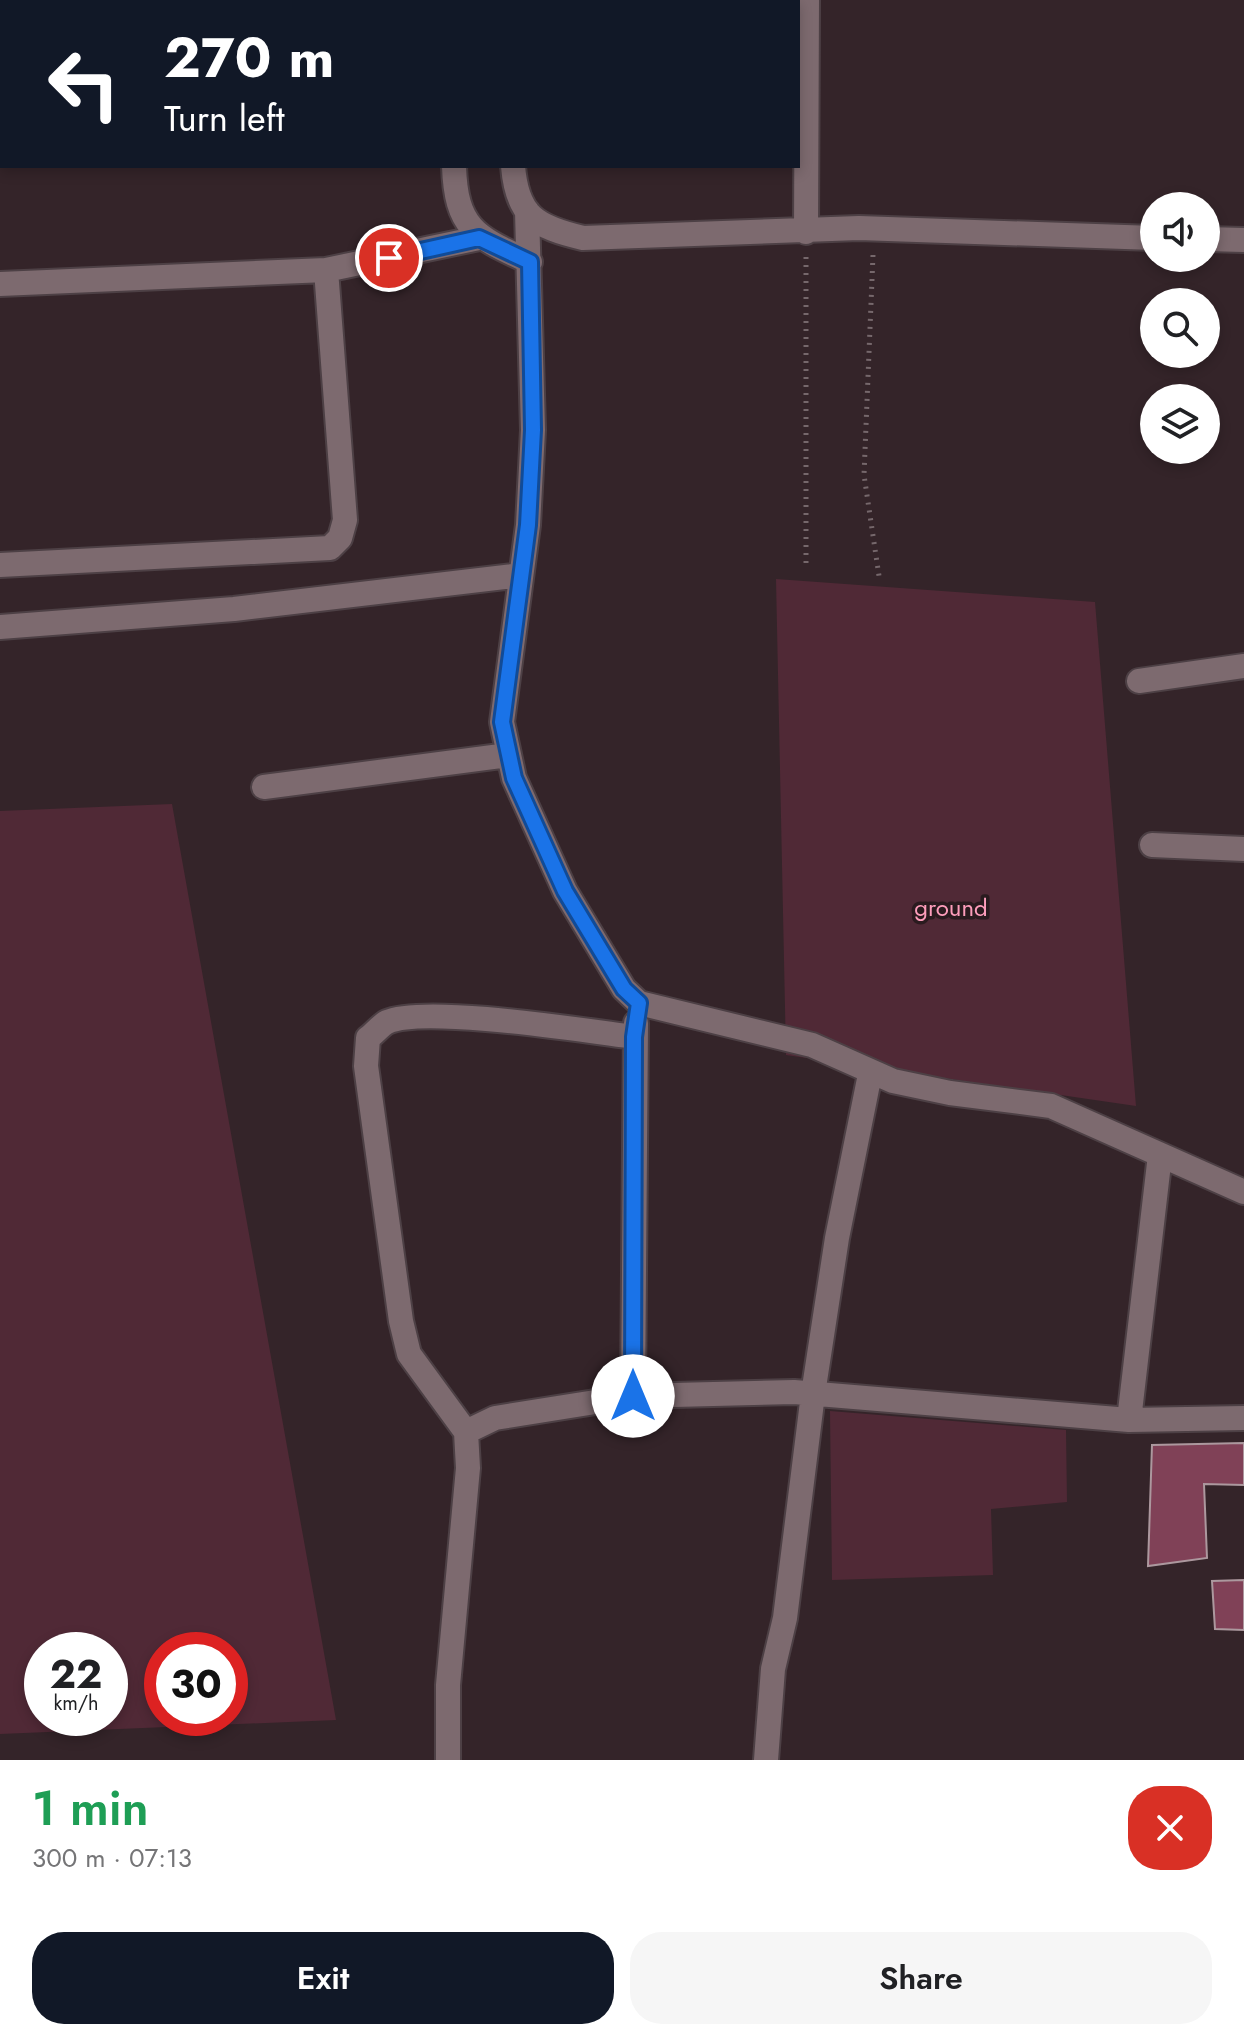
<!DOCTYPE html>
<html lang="en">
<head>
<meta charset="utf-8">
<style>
  body { margin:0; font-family:Jost,sans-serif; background:#f6f6f6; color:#202124; height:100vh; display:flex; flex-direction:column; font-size:30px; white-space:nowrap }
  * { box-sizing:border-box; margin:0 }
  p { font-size:26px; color:#757577 }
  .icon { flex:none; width:44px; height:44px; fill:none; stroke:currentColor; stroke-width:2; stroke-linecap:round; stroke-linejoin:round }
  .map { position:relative; height:1760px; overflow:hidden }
  .details { display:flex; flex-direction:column; background:#fff; flex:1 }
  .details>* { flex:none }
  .top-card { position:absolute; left:0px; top:0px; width:800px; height:168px; box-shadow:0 4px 12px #0003; background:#111827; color:#fff; overflow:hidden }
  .tools { position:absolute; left:1140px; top:192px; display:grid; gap:16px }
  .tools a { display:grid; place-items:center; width:80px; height:80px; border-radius:50%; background:#fff; box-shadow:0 4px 12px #0003; font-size:40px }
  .speed { position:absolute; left:24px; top:1632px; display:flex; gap:16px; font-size:40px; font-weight:700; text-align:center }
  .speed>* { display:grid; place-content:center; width:104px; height:104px; border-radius:50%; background:#fff; box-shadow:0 4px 12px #0003; line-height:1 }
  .speed small { font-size:20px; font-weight:400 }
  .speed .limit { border:12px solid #d22; background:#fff; color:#111 }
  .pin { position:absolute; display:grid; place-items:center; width:68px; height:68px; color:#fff; margin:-34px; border:4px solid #fff; border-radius:50%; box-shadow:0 2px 8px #0007 }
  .me { position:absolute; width:88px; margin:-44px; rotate:0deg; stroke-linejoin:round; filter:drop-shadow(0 0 6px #0008) }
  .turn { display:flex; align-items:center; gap:28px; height:168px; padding:0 32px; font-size:36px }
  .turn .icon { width:104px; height:104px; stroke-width:2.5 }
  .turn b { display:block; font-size:56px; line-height:68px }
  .round { display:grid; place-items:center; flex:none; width:84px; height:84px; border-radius:32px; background:#f6f6f6 }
  .head { display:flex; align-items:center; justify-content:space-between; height:136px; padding:0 32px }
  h1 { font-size:48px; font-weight:600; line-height:60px; color:#1e9e55 }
  .button { display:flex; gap:16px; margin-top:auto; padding:16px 32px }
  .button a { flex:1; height:92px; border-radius:32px; background:#111827; color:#fff; font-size:32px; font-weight:600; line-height:92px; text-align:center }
  .button a+a { background:#f6f6f6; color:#202124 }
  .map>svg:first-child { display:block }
  .green { fill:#502936; fill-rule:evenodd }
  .building { fill:#804157; stroke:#ac989e; stroke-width:2 }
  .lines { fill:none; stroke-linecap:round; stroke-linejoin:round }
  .minor-casing { stroke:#4d4045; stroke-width:28 }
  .path { stroke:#76686c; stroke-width:5; stroke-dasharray:2 6; stroke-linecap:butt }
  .minor { stroke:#7d6a6f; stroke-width:24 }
  .route-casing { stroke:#114b97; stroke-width:20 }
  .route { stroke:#1a73e8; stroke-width:14 }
  .labels { text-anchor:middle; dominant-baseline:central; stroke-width:7; stroke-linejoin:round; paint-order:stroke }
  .park-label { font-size:24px; fill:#fd9dbb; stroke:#2a1b1f }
</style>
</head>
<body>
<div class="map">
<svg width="1244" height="1760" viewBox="0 0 1244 1760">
  <rect width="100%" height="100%" fill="#342429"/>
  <path class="green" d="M776,579L1095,602L1136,1106L786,1055Z
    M172,804L336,1720L0,1734V811ZM42,1650H110V1718H42ZM162,1650H230V1718H162Z
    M830,1411L1066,1430L1067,1502L991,1509L993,1575L832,1580Z"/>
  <path class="building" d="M1244,1443V1485L1204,1484L1207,1558L1148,1566L1152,1445Z
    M1244,1580V1630L1215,1629L1212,1581Z"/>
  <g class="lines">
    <g class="minor-casing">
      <path id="minor" d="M447,0V2
        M498,0V2
        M454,166C456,230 477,237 530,262
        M513,166C517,216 536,227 583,238L859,228L1154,238
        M527,211L533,430L528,525L502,722L514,778L565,891L624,989L639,1003L812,1045L893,1081L950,1093L1051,1106L1244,1192
        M806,232L807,0
        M1206,239L1244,240
        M0,284L326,270L479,238
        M0,565L330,548L340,538L345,520L326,270
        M0,627L234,609L521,575
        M1139,681L1244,666
        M264,787L508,755
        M1152,845L1244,849
        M636,1023L633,1396L794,1392L1129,1420L1244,1418
        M1129,1420L1160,1155
        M466,1432L495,1418L633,1396
        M448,1760V1685L468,1468L466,1432L409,1354L401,1321L366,1066L368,1038C374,1034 381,1025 387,1022C424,1005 587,1031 634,1037
        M766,1760L773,1669L785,1618L813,1394L837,1238L870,1074"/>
    </g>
    <path class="path" d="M873,255L864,475L879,576
      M806,257V568"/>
    <use href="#minor" class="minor"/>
  </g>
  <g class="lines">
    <g class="route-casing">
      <path id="route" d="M389,258L479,238L530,262L533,430L528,525L502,722L514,778L565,891L624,989L639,1003L634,1037L633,1396"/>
    </g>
    <use href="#route" class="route"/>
  </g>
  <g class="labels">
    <g class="park-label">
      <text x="951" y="907">ground</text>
    </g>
  </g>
</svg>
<div class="tools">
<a><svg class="icon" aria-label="sound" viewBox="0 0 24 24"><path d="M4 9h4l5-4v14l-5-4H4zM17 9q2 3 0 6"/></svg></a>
<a><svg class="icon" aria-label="search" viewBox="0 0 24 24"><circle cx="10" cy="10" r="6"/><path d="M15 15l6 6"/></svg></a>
<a><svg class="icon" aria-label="layers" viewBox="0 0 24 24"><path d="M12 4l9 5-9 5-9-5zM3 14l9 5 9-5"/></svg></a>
</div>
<div class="speed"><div>22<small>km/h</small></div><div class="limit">30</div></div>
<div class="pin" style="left:389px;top:258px;background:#d93025"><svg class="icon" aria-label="arrive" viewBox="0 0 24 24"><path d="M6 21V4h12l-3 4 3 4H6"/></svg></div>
<svg class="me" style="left:633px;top:1396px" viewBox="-20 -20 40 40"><circle r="19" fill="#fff"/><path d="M0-13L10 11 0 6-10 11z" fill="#1a73e8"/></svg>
<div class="top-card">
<div class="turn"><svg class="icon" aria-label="left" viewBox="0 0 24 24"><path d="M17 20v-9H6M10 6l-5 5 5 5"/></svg><div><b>270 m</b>Turn left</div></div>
</div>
</div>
<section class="details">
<div class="head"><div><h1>1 min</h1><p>300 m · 07:13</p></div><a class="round" style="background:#d93025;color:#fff"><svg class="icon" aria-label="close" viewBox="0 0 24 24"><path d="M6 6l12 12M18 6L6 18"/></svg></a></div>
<div class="button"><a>Exit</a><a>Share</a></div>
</section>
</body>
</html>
